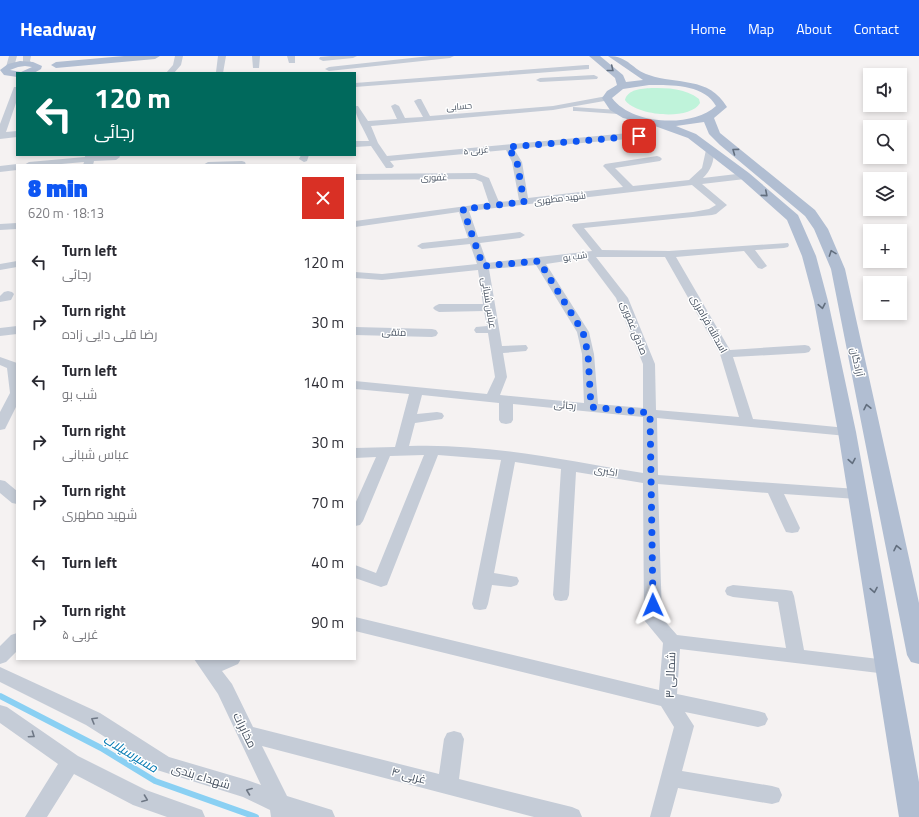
<!DOCTYPE html>
<html lang="en">
<head>
<meta charset="utf-8">
<style>
  body { margin:0; font-family:"Titillium Web",Cairo,sans-serif; background:#f2f2f3; color:#2b2b33; height:100vh; display:flex; flex-direction:column; font-size:15px; white-space:nowrap }
  * { box-sizing:border-box; margin:0 }
  p { font-size:13px; color:#7c7c81 }
  .icon { flex:none; width:22px; height:22px; fill:none; stroke:currentColor; stroke-width:2; stroke-linecap:round; stroke-linejoin:round }
  .map { position:relative; flex:1; overflow:hidden }
  .side { position:absolute; left:16px; top:108px; width:340px; height:496px; display:flex; flex-direction:column; background:#fff; border-radius:0px; box-shadow:0 2px 6px #0003 }
  .side>* { flex:none }
  .hud { position:absolute; left:16px; top:16px; width:340px; height:84px; border-radius:0px; box-shadow:0 2px 6px #0003; background:#00695c; color:#fff; overflow:hidden }
  .tools { position:absolute; left:863px; top:12px; display:grid; gap:8px }
  .tools a { display:grid; place-items:center; width:44px; height:44px; border-radius:0px; background:#fff; box-shadow:0 2px 6px #0003; font-size:20px }
  .pin { position:absolute; display:grid; place-items:center; width:34px; height:34px; color:#fff; margin:-17px; border-radius:8px; box-shadow:0 2px 6px #0006 }
  .me { position:absolute; width:44px; margin:-22px; rotate:359deg; stroke-linejoin:round; filter:drop-shadow(0 0 3px #0008) }
  .turn { display:flex; align-items:center; gap:14px; height:84px; padding:0 12px; font-size:18px }
  .turn .icon { width:52px; height:52px; stroke-width:2.5 }
  .turn b { display:block; font-size:28px; line-height:34px }
  .round { display:grid; place-items:center; flex:none; width:42px; height:42px; border-radius:0px; background:#f2f2f3 }
  .headline { display:flex; align-items:center; justify-content:space-between; height:68px; padding:0 12px }
  h1 { font-size:24px; font-weight:800; line-height:30px; color:#0e56f3 }
  ul { padding:0; list-style:none }
  li { display:flex; align-items:center; gap:12px; height:60px; padding:0 12px }
  li div { flex:1 }
  li b { display:block; font-size:15px }
  li em { font-style:normal }
  header { display:flex; align-items:center; gap:24px; box-sizing:border-box; height:56px; padding:0 20px; background:#0e56f3; color:#fff }
  header strong { font-size:19px }
  nav { display:flex; gap:22px; margin-inline-start:auto; font-size:14px }
  .map>svg:first-child { display:block }
  .green { fill:#bff3da }
  .lines { fill:none; stroke-linecap:round; stroke-linejoin:round }
  .stream { stroke:#8ad0f3; stroke-width:6 }
  .minor { fill:#c5ccd7; fill-rule:evenodd }
  .major { fill:#b1bed2; fill-rule:evenodd }
  .oneway { stroke:#626e7e }
  .oneway2 { stroke:#6e7785 }
  .route { stroke:#0e56f3; stroke-width:7; stroke-dasharray:0 12.6 }
  .labels { text-anchor:middle; dominant-baseline:central; stroke-width:3; stroke-linejoin:round; paint-order:stroke }
  .far-street-label { font-size:9px; fill:#485362; stroke:#fff }
  .street-label { font-size:10px; fill:#485362; stroke:#fff }
  .near-street-label { font-size:12px; fill:#485362; stroke:#fff }
  .near-water-label { font-size:13px; font-style:italic; fill:#0379b2; stroke:#fff }
</style>
</head>
<body>
<header>
<strong>Headway</strong>
<nav><a>Home</a><a>Map</a><a>About</a><a>Contact</a></nav>
</header>
<div class="map">
<svg width="919" height="761" viewBox="0 0 919 761">
  <rect width="100%" height="100%" fill="#f5f2f2"/>
  <path class="green" d="M651,32C668,32 685,32 699,43L700,47C690,65 636,60 625,44C628,33 641,33 651,32Z"/>
  <g class="lines">
    <path class="stream" d="M0,640L101,692L155,725L256,761"/>
    <path class="minor" d="M9,0H17L14,11L10,13L6,11Z
      M23,0H31L30,5L33,8L32,10H29L23,8Z
      M175,0H183L181,9L174,17H166L173,9Z
      M218,0H226L223,17L216,16Z
      M252,0H260L259,12H253Z
      M287,0H295V7H289Z
      M331,0H357L353,2L323,5L319,3L320,1Z
      M430,0H454L450,2L329,15L325,13L329,11Z
      M586,9H589V13L355,31V27Z
      M594,19L598,21L597,23L540,26L536,24L540,22Z
      M14,31H17V44L6,76L17,75V81L0,83V68Z
      M607,40L611,42L610,44L553,54L371,70L378,87L387,100L639,76L643,79L639,82L514,93L522,106L528,142L623,131L605,112L603,110L605,108L657,100L660,101L662,103L660,105L615,112L633,130L689,124L702,112L706,94L710,91L714,94C714,106 711,114 703,122L745,117L750,120L745,123L702,128L727,149L716,158L712,159L584,172L602,194L669,195L788,187L789,189L788,191L784,192L755,194L767,210L762,213L758,212L744,195L676,201L730,294L805,289L809,290L811,293L809,296L805,297L733,301L753,363L847,372L852,373L854,376L852,379L847,380L657,362L658,419L857,433L862,434L865,438L862,442L857,443L784,438L800,472L798,476L792,477L786,476L784,472L768,437L658,428L662,562L677,579L786,592L778,546L733,541L727,539L725,535L727,531L733,529L786,534L792,535L794,540L804,594L887,604L893,606L896,611L893,616L887,618L680,593L677,638L758,655L765,657L768,663L765,669L758,671L685,656L694,670L682,715L772,730L779,732L782,739L779,746L772,748L678,732L670,761H650L674,671L661,650L355,575V561L659,634L663,587L644,564L643,427L576,416L569,539L567,544L561,545L555,544L553,539L561,413L515,406L494,517L517,521L519,525L517,529L511,531L492,529L488,548L486,553L480,554L474,553L472,548L501,404L438,399L387,529L381,531L355,522V509L376,517L424,399L390,400L363,465L360,469L355,470V448L376,401L355,402V392L395,391L409,338L355,333V325L487,338L495,321L488,277H476L474,274L476,271L487,270L484,255L439,256L435,254L433,252L435,250L439,248H483L478,214L382,224L355,222V216L382,218L477,208L470,188L422,193L417,190L422,187L468,182L459,156L355,171V165L489,147L482,126L475,123L355,124V118L476,117L489,122L499,146L519,144L512,106L506,94L390,105L394,110L392,112H386L371,90L355,91V85H369C364,73 355,61 355,50H358L368,65L397,63L391,50L395,48L399,50L405,62L423,61L414,45L418,43H421L430,60L553,50ZM692,129L716,149L709,153L693,156L573,168L572,170L592,195L487,207L480,187L520,182L525,179L520,176L478,181L469,155ZM596,201H665L720,298L739,361L656,354L655,308L628,242ZM586,202L616,242L643,308V352L598,348L594,298L589,276L546,208ZM536,209L577,276L582,298L584,347L500,339L507,321L503,297L526,295L528,292L526,289L502,290L489,213ZM422,339L499,347V364L501,367L506,368L511,367L513,364V348L643,361V417C566,405 488,387 409,390L415,367L442,363L444,360L442,357L437,356L417,358Z
      M573,51L618,54L622,56L618,58L576,55H573Z
      M85,99H119L120,101L116,104L94,105L93,109H83L84,106L50,109H24L29,106L85,101Z
      M301,99H309L307,105L304,106L299,103Z
      M242,105L245,106L246,109H203L208,106Z
      M17,108L20,109H17V114L0,116V110Z
      M17,167V173L0,174V168Z
      M17,205V211L0,214V208Z
      M8,235L12,236L14,238L11,244L0,246V240L4,236Z
      M17,270V278L0,280V272Z
      M355,271L432,273L436,274L438,277L436,280L432,281L355,279Z
      M0,301L17,307V349L5,373L0,374V356L10,337L7,312L0,309Z
      M0,424L5,425L17,435V448L12,447L0,437Z
      M17,577V595L6,606L0,608V590L11,579Z
      M194,603H241L238,608L222,615L232,628L253,671L439,718L444,683L447,677L454,675L461,677L464,683L459,723L572,751L579,754L582,761H534L262,690L287,740L332,754L335,761H271L270,754L243,741L157,714L86,669L0,626V611L100,657L169,701L247,724L261,729L218,638Z
      M0,649L7,651L78,700L146,734L202,754L205,761H167L133,749L74,718L47,761H25L58,708L0,667Z"/>
    <path class="major" d="M124,0H160L155,3L56,12L51,9L56,6Z
      M589,0H600L623,19L626,26L643,24L608,0C629,0 632,14 649,19C677,29 709,20 727,51L714,62L720,77L815,154L828,173L845,213L919,547V608L911,606L907,599L831,213L814,173L805,160L720,89L709,78L704,66L676,70L696,78L749,117L798,159L816,200L828,245L856,376L919,726V761H899L838,376L814,245L802,200L787,164L741,123L688,82L652,69L623,62L610,54L602,42L607,35L617,29L615,22ZM649,29C671,29 704,28 716,50C692,72 632,69 612,42L623,33Z
      M20,5L33,6L42,10L41,13L34,17H17V21L4,19L0,14L8,8ZM25,10L32,11L21,16L10,14L18,11Z"/>
  </g>
  <defs><path id="oneway-chevron" d="M-2-3.5L2.5 0L-2 3.5" fill="none" stroke-width="1.6" stroke-linecap="round" stroke-linejoin="round"/></defs>
  <g class="oneway">
    <use href="#oneway-chevron" transform="translate(611 13) rotate(39)"/>
    <use href="#oneway-chevron" transform="translate(735 95) rotate(-144)"/>
    <use href="#oneway-chevron" transform="translate(765 138) rotate(41)"/>
    <use href="#oneway-chevron" transform="translate(832 197) rotate(-110)"/>
    <use href="#oneway-chevron" transform="translate(822 250) rotate(79)"/>
    <use href="#oneway-chevron" transform="translate(867 351) rotate(-102)"/>
    <use href="#oneway-chevron" transform="translate(852 405) rotate(80)"/>
    <use href="#oneway-chevron" transform="translate(897 492) rotate(-102)"/>
    <use href="#oneway-chevron" transform="translate(874 534) rotate(80)"/>
  </g>
  <g class="oneway2">
    <use href="#oneway-chevron" transform="translate(94 664) rotate(-150)"/>
    <use href="#oneway-chevron" transform="translate(32 679) rotate(34)"/>
    <use href="#oneway-chevron" transform="translate(249 735) rotate(-159)"/>
    <use href="#oneway-chevron" transform="translate(145 743) rotate(21)"/>
  </g>
  <g class="lines">
    <path class="route" d="M639,80L508,91L517,106L524,146L463,153L483,210L539,205L583,276L588,298L591,351L650,357L653,549"/>
  </g>
  <g class="labels">
    <g class="far-street-label">
      <text transform="translate(459 50) rotate(-5)">حسابی</text>
      <text transform="translate(476 94) rotate(-6)">۵ غربی</text>
      <text transform="translate(434 121) rotate(-1)">غفوری</text>
      <text transform="translate(560 142) rotate(-7)">شهید مطهری</text>
      <text transform="translate(575 200) rotate(-9)">شب بو</text>
    </g>
    <g class="street-label">
      <text transform="translate(489 247) rotate(81)">عباس شبانی</text>
      <text transform="translate(709 268) rotate(61)">اسدالله فرامرزی</text>
      <text transform="translate(634 272) rotate(68)">صادق غفوری</text>
      <text transform="translate(394 276) rotate(2)">متقی</text>
      <text transform="translate(857 306) rotate(78)">آزادگان</text>
      <text transform="translate(565 349) rotate(5)">رجائی</text>
      <text transform="translate(606 415) rotate(9)">اکبری</text>
    </g>
    <g class="near-street-label">
      <text transform="translate(670 619) rotate(-88)">۳ شمالی</text>
      <text transform="translate(245 674) rotate(64)">مخابرات</text>
      <text transform="translate(409 719) rotate(14)">۴ غربی</text>
      <text transform="translate(201 720) rotate(17)">شهداء بندی</text>
    </g>
    <g class="near-water-label">
      <text transform="translate(131 697) rotate(31)">مسیرسیلاب</text>
    </g>
  </g>
</svg>
<div class="tools">
<a><svg class="icon" aria-label="sound" viewBox="0 0 24 24"><path d="M4 9h4l5-4v14l-5-4H4zM17 9q2 3 0 6"/></svg></a>
<a><svg class="icon" aria-label="search" viewBox="0 0 24 24"><circle cx="10" cy="10" r="6"/><path d="M15 15l6 6"/></svg></a>
<a><svg class="icon" aria-label="layers" viewBox="0 0 24 24"><path d="M12 4l9 5-9 5-9-5zM3 14l9 5 9-5"/></svg></a>
<a>+</a>
<a>−</a>
</div>
<div class="pin" style="left:639px;top:80px;background:#d93025"><svg class="icon" aria-label="arrive" viewBox="0 0 24 24"><path d="M6 21V4h12l-3 4 3 4H6"/></svg></div>
<svg class="me" style="left:653px;top:549px" viewBox="-20 -20 40 40"><path d="M0-17L14 15 0 8-14 15z" fill="#0e56f3" stroke="#fff" stroke-width="4"/></svg>
<div class="hud">
<div class="turn"><svg class="icon" aria-label="left" viewBox="0 0 24 24"><path d="M17 20v-9H6M10 6l-5 5 5 5"/></svg><div><b>120 m</b>رجائی</div></div>
</div>
<section class="side">
<div class="headline"><div><h1>8 min</h1><p>620 m · 18:13</p></div><a class="round" style="background:#d93025;color:#fff"><svg class="icon" aria-label="close" viewBox="0 0 24 24"><path d="M6 6l12 12M18 6L6 18"/></svg></a></div>
<ul>
<li><svg class="icon" aria-label="left" viewBox="0 0 24 24"><path d="M17 20v-9H6M10 6l-5 5 5 5"/></svg><div><b>Turn left</b><p>رجائی</p></div><em>120 m</em></li>
<li><svg class="icon" aria-label="right" viewBox="0 0 24 24"><path d="M7 20v-9h11M14 6l5 5-5 5"/></svg><div><b>Turn right</b><p>رضا قلی دایی زاده</p></div><em>30 m</em></li>
<li><svg class="icon" aria-label="left" viewBox="0 0 24 24"><path d="M17 20v-9H6M10 6l-5 5 5 5"/></svg><div><b>Turn left</b><p>شب بو</p></div><em>140 m</em></li>
<li><svg class="icon" aria-label="right" viewBox="0 0 24 24"><path d="M7 20v-9h11M14 6l5 5-5 5"/></svg><div><b>Turn right</b><p>عباس شبانی</p></div><em>30 m</em></li>
<li><svg class="icon" aria-label="right" viewBox="0 0 24 24"><path d="M7 20v-9h11M14 6l5 5-5 5"/></svg><div><b>Turn right</b><p>شهید مطهری</p></div><em>70 m</em></li>
<li><svg class="icon" aria-label="left" viewBox="0 0 24 24"><path d="M17 20v-9H6M10 6l-5 5 5 5"/></svg><div><b>Turn left</b></div><em>40 m</em></li>
<li><svg class="icon" aria-label="right" viewBox="0 0 24 24"><path d="M7 20v-9h11M14 6l5 5-5 5"/></svg><div><b>Turn right</b><p>۵ غربی</p></div><em>90 m</em></li>
</ul>
</section>
</div>
</body>
</html>
